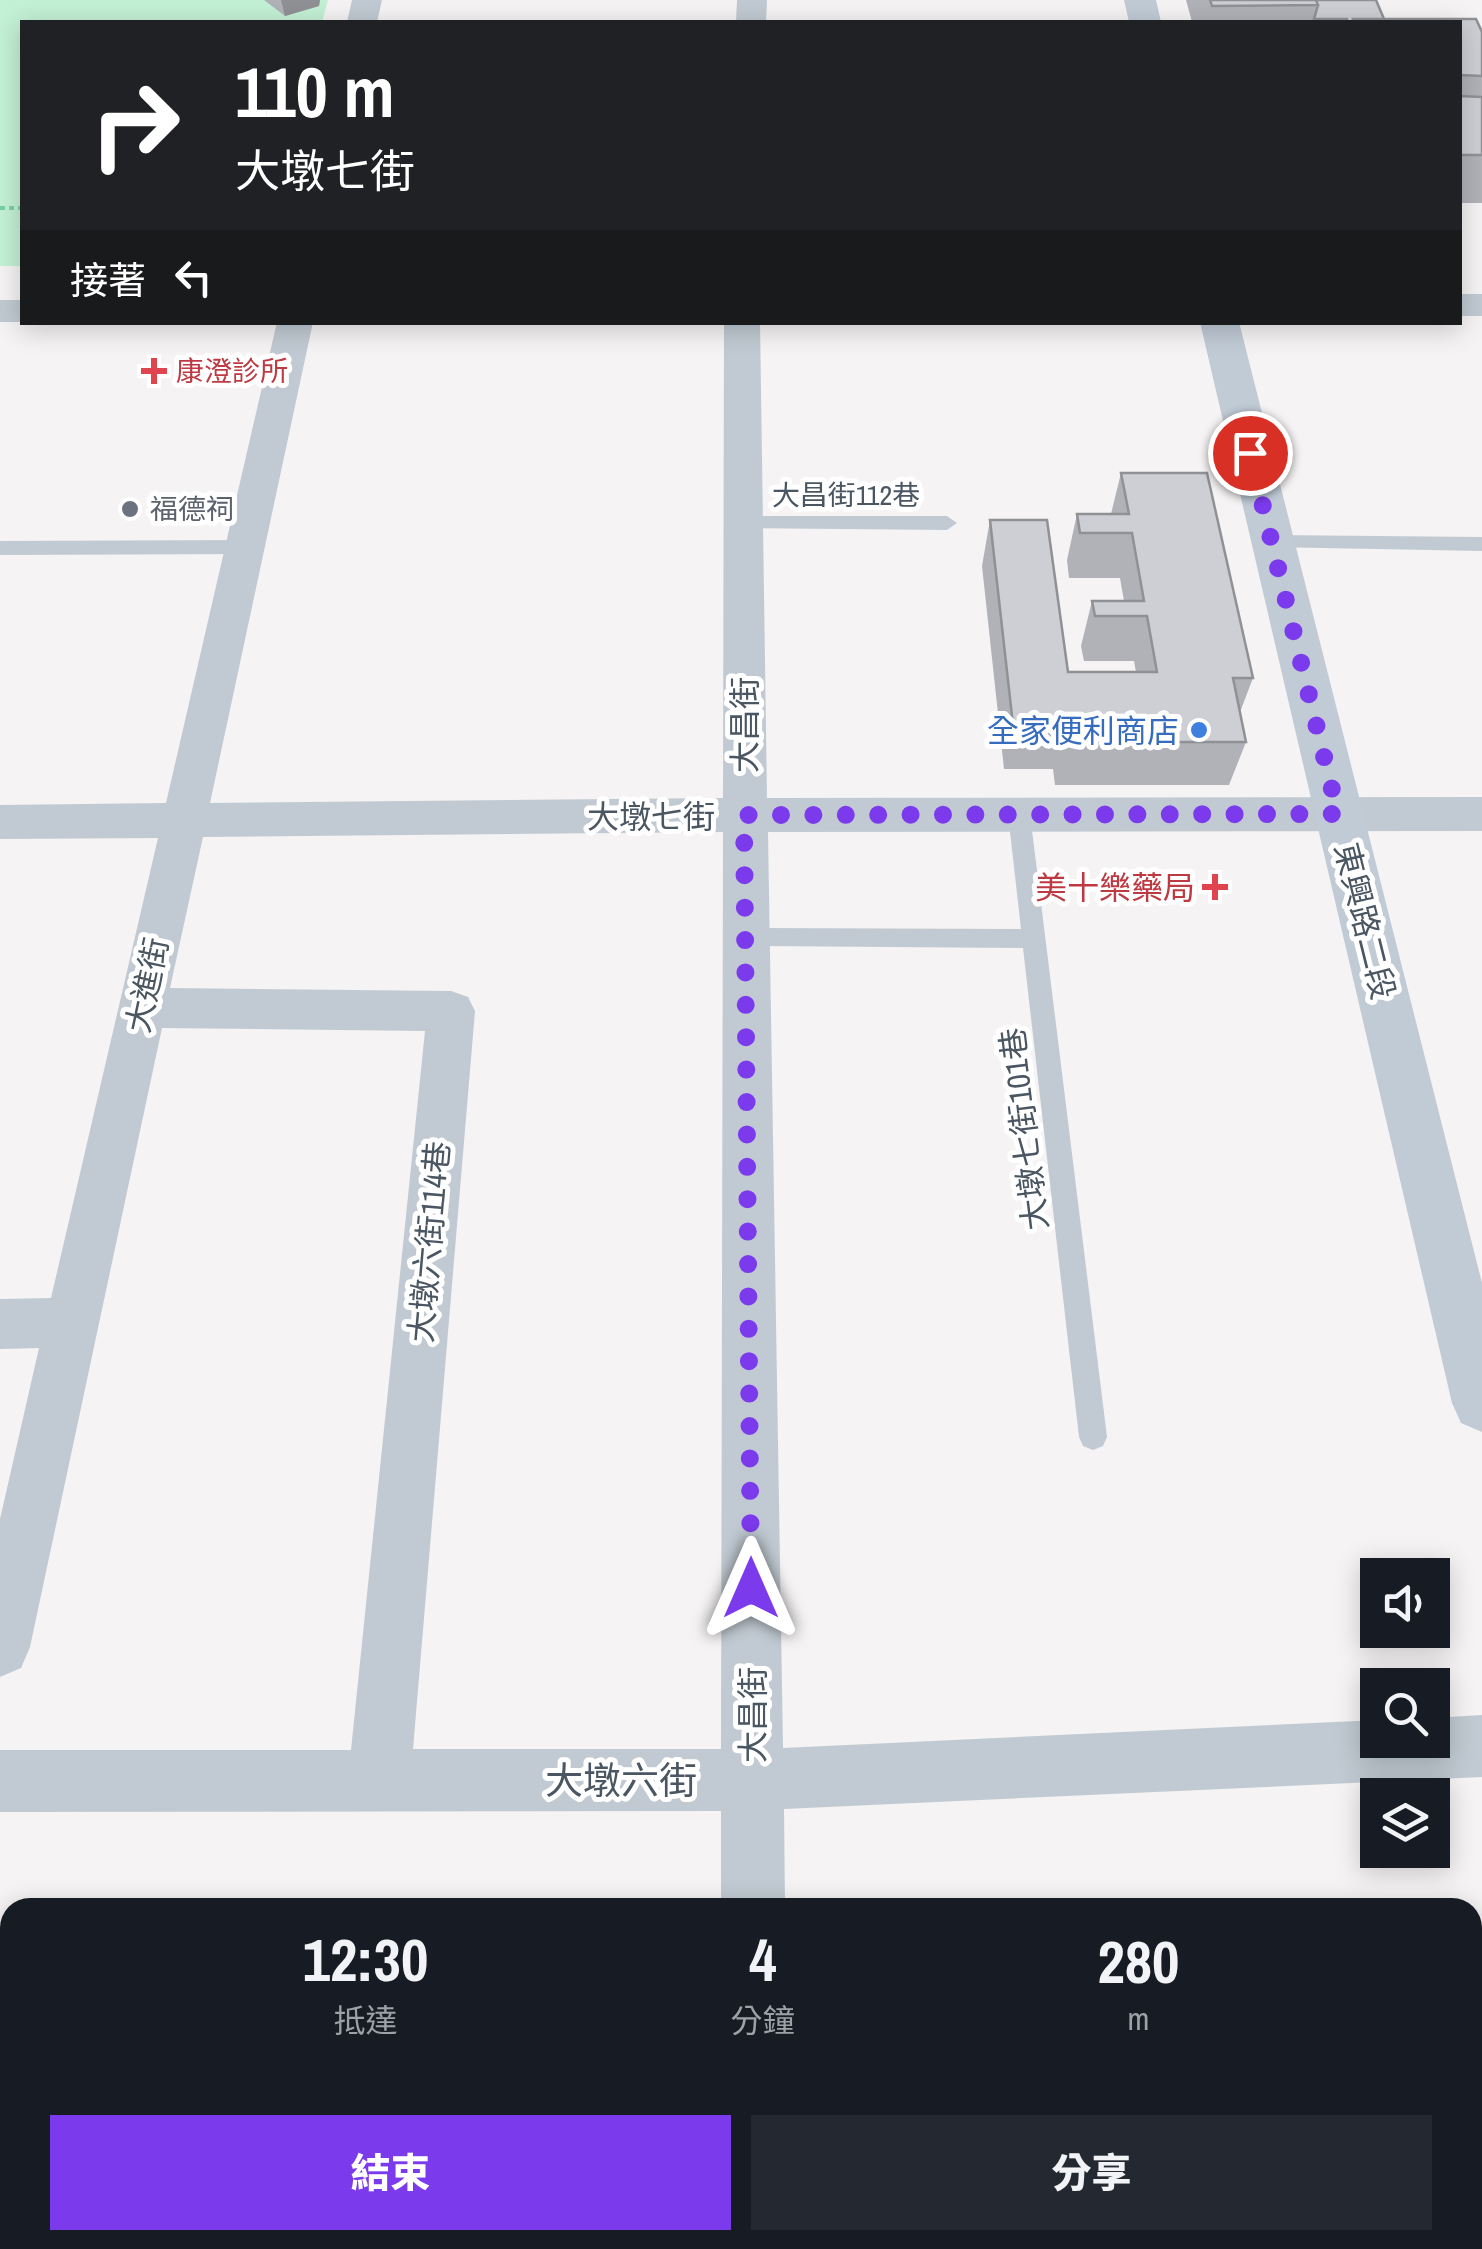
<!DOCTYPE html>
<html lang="zh-TW">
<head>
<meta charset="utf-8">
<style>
  body { margin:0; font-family:"Archivo Narrow","Noto Sans TC",sans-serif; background:#242831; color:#f1f3f6; height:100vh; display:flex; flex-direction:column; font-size:38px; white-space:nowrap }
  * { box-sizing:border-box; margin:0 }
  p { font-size:32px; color:#9ea1a6 }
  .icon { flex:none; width:55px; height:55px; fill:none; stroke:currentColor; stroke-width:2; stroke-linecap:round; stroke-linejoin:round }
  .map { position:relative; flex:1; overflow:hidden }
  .sheet { position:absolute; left:0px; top:1898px; width:1482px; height:352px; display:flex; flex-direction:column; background:#171b24; border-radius:30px 30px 0 0; box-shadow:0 5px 25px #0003 }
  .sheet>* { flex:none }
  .guide { position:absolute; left:20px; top:20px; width:1442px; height:305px; border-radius:0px; box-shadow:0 5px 25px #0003; background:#202124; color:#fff; overflow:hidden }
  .buttons { position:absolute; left:1360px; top:1558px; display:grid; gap:20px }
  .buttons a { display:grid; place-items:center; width:90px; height:90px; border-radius:0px; background:#171b24; box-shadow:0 5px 25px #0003; font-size:50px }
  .pin { position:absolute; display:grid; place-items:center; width:85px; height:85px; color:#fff; margin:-42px; border:5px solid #fff; border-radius:50%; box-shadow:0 2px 10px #0007 }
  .me { position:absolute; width:110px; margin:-55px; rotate:0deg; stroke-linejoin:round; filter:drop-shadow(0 0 8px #0008) }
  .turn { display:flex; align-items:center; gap:35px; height:210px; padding:0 50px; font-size:45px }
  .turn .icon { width:130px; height:130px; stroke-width:2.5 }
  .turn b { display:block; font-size:70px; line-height:85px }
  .then { display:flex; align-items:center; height:95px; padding:0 50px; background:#0003; gap:20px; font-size:38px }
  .eta { display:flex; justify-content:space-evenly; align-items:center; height:170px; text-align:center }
  .eta b { font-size:60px; font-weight:800; line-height:70px }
  .primary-button { display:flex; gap:20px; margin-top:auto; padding:20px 50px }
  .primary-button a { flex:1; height:115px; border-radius:0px; background:#7c3aed; color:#fff; font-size:40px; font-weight:800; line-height:115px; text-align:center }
  .primary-button a+a { background:#242831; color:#f1f3f6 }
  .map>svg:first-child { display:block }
  .green { fill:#c3f1d5 }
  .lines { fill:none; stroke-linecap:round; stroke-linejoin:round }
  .path { stroke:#7ad0a6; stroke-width:4; stroke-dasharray:5 4; stroke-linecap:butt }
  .lane { fill:#c1cad2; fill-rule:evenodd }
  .street { fill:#c1cad2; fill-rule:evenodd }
  .secondary { fill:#c1cbd6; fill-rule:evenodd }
  .wall { fill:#b0b2b7 }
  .shaded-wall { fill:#909195 }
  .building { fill:#cdcfd5; stroke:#909195; stroke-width:2.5 }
  .route { stroke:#7c3aed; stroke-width:18; stroke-dasharray:0 32.4 }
  .health-dot { fill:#e0444e; stroke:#fff; stroke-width:4 }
  .worship-dot { fill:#6b7280; stroke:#fff; stroke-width:4 }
  .shop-dot { fill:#3f7fe0; stroke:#fff; stroke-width:4 }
  .labels { text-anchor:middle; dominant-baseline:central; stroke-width:10; stroke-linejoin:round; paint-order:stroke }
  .far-health-label { font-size:28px; fill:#be3a42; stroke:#fff; text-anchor:start }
  .far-street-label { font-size:28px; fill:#4a5661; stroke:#fff }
  .far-worship-label { font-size:28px; fill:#5b616d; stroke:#fff; text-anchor:start }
  .street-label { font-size:32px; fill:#4a5661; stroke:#fff }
  .shop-label { font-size:32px; fill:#366cbe; stroke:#fff; text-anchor:end }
  .health-label { font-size:32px; fill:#be3a42; stroke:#fff; text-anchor:end }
  .near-street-label { font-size:38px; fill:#4a5661; stroke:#fff }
</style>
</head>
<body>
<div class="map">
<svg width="1482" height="2249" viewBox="0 0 1482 2249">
  <rect width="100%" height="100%" fill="#f5f3f3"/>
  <path class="green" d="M0,0H328L322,22H22V266H0Z"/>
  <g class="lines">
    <path class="path" d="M0,208H22"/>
    <path class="lane" d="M745,516H947L957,523L947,530L738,528L735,523Z
      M1271,535L1482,537V551L1264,547L1261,542Z
      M245,540L255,547L245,554L0,555V541Z
      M1019,805L1030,814L1107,1437L1103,1446L1093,1450L1083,1446L1079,1437L1023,948L747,946L739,944L735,937L739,930L747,928L1021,929L1008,814Z"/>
    <path class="street" d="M352,0H382L377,22H347Z
      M737,0H767L766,22H736Z
      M1460,294H1482V316H1460Z
      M0,300H22V322H0Z
      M277,322H313L210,803L723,798L724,322H760L767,798L1482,797V831L768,832L783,1748L1378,1720V1740H1432V1718L1482,1715V1777L784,1809L785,1908H721V1811L0,1812V1750H351L425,1031L162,1028L30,1647L21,1668L0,1677V1519L39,1348L0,1349V1299L51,1298L158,838L0,839V805L166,803ZM723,832L721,1749H413L475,1011L468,997L451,991L170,988L203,837Z
      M719,2240H789L790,2249H720Z"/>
    <path class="secondary" d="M1124,0H1156L1161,22H1129Z
      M1200,322H1239L1482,1283V1432L1461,1423L1452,1403Z"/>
  </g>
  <path class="wall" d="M264,0H320L319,6L285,16Z
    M1186,0H1376L1384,19H1476L1480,28H1482V203H1460V22H1192Z
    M1121,473L1253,678L1240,712L1246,742L1229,785H1055L1053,769H1004L982,566L990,520L1068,672H1136L1134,661H1084L1081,646L1092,601H1124L1120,578H1069L1067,560L1077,514H1111Z"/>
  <path class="shaded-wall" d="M281,0H320L319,6L285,16Z"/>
  <path class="building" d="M1210,0H1316L1318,5L1212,6Z
    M1316,0H1376L1384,19H1353L1352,22H1348L1347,19H1314L1318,5Z
    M1353,19H1476L1482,32V76L1460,75V22H1354Z
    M1460,96L1482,97V155H1460Z
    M1121,473H1207L1253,678H1233L1246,742H1066L1064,725H1013L990,520H1047L1068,672H1157L1147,616H1095L1092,601H1144L1132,533H1080L1077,514H1129Z"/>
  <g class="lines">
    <path class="route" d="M751,1588L744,815L1338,814L1250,453"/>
  </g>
  <g class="health-dot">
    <path d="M149 356h10v10h10v10h-10v10h-10v-10h-10v-10h10z"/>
    <path d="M1210 872h10v10h10v10h-10v10h-10v-10h-10v-10h10z"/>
  </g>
  <circle class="worship-dot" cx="130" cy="509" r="10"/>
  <circle class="shop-dot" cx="1199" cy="730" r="10"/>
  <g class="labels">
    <g class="far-health-label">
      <text x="176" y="371">康澄診所</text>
    </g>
    <g class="far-street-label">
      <text x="846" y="495">大昌街112巷</text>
    </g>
    <g class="far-worship-label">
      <text x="150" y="509">福德祠</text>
    </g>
    <g class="street-label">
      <text transform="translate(744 725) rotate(-90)">大昌街</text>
      <text x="651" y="816">大墩七街</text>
      <text transform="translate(1365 921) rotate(76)">東興路二段</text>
      <text transform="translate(147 985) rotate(-78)">大進街</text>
      <text transform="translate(1024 1129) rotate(-97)">大墩七街101巷</text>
      <text transform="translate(429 1242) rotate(-85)">大墩六街114巷</text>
      <text transform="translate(752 1715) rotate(-90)">大昌街</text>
    </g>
    <g class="shop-label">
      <text x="1179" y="730">全家便利商店</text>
    </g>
    <g class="health-label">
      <text x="1195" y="887">美十樂藥局</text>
    </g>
    <g class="near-street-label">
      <text x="621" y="1780">大墩六街</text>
    </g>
  </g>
</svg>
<div class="buttons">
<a><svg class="icon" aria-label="sound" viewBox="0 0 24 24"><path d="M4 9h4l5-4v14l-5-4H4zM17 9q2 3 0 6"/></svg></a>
<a><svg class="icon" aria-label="search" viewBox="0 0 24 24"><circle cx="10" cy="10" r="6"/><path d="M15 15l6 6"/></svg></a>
<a><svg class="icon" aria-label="layers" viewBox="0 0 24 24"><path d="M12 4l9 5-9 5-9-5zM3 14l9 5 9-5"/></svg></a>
</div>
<div class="pin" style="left:1250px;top:453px;background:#d93025"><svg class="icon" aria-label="arrive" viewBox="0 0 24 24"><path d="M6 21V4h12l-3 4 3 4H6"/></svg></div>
<svg class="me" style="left:751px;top:1588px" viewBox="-20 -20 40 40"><path d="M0-17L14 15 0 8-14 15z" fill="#7c3aed" stroke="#fff" stroke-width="4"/></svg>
<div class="guide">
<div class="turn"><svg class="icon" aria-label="right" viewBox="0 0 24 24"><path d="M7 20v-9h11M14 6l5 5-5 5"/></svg><div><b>110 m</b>大墩七街</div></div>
<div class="then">接著<svg class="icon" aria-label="left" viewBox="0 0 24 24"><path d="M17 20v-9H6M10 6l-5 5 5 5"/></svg></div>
</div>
<section class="sheet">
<div class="eta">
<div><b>12:30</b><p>抵達</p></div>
<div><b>4</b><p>分鐘</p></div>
<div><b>280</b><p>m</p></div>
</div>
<div class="primary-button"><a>結束</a><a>分享</a></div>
</section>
</div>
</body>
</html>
